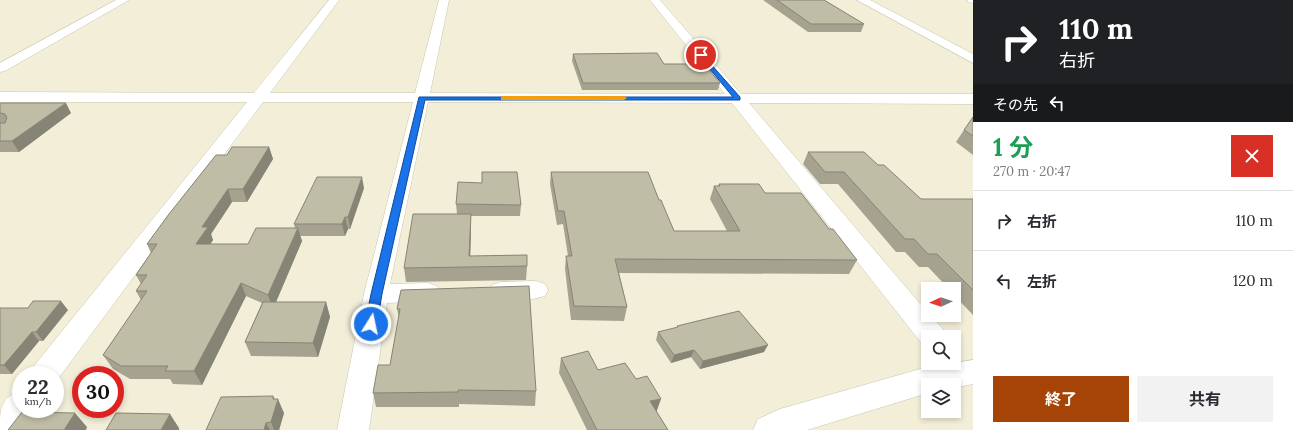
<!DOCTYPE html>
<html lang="ja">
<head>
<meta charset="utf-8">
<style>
  body { margin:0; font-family:Lora,"Noto Sans JP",serif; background:#f2f2f3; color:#2b2b33; height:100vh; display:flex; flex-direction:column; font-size:15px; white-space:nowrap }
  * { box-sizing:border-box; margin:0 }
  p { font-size:13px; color:#7c7c81 }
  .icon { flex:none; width:22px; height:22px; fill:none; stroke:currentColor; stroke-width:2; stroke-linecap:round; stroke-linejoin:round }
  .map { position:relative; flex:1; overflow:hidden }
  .panel { display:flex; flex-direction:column; background:#fff; width:320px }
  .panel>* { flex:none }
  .banner { background:#202124; color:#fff; overflow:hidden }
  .needle { width:26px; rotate:267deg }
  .fabs { position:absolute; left:921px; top:282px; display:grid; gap:8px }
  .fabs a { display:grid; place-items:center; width:40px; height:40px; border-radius:0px; background:#fff; box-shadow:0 2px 6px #0003; font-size:20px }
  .speed { position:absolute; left:12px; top:366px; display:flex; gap:8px; font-size:20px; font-weight:700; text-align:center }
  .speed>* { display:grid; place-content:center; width:52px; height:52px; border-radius:50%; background:#fff; box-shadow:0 2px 6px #0003; line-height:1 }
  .speed small { font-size:10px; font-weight:400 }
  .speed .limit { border:6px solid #d22; background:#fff; color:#111 }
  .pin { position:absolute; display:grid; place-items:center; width:34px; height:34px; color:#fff; margin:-17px; border:2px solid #fff; border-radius:50%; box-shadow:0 1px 4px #0007 }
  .me { position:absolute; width:44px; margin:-22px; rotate:10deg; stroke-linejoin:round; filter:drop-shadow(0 0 3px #0008) }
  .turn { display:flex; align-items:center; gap:14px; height:84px; padding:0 20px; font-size:18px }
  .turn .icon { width:52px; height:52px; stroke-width:2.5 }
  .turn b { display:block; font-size:28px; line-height:34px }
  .then { display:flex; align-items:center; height:38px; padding:0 20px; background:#0003; gap:8px; font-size:15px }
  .round { display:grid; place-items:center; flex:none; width:42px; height:42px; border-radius:0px; background:#f2f2f3 }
  .summary { display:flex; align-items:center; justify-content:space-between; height:68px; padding:0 20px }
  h1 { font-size:24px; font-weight:700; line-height:30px; color:#1e9e55 }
  .action { display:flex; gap:8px; margin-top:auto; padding:8px 20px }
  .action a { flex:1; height:46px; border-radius:0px; background:#a64306; color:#fff; font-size:16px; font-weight:700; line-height:46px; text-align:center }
  .action a+a { background:#f2f2f3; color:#2b2b33 }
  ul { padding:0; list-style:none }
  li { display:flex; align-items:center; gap:12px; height:60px; padding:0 20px; border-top:1px solid #e1e1e2 }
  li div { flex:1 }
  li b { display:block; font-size:15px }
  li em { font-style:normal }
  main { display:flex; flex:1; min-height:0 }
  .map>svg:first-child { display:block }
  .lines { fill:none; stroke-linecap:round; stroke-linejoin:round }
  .street-casing { stroke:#c9c6b0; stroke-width:1 }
  .street { fill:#fff; fill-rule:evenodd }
  .wall { fill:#a5a390 }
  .shaded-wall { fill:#868475 }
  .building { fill:#c0bda7; stroke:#868475 }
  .route { fill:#1a73e8; stroke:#114b97 }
  .slow { fill:#f59e0b }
</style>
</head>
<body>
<main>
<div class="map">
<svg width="973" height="430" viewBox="0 0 973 430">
  <rect width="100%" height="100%" fill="#f2eed8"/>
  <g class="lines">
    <g class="street-casing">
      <path id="street" d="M116,0H129L5,71L0,72V63Z
        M329,0H339L270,93H415L439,0H449L430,93L725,94L650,0H660L741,94H973V104L749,103L928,313V315H930L943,329L947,337H928V346L923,345L732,103L428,102L390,284L428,283L437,286L440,292L437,298L428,301L387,303L369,430H337L364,294L413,102H263L55,383V375H29L34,366L247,102H0V92L254,93Z
        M857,0H870L973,54V63Z
        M967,0H973V3L968,2Z
        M536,281L545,284L548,290L545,296C529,301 508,302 492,297L489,291L492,285L501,282Z
        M973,360V384L954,388V385H928V393L807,430H753L758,419L780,409L920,369Z
        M21,390V409H34L20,430H0C0,408 0,399 21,390Z"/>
    </g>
    <use href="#street" class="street"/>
  </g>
  <path class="wall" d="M763,0H824L864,24L861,32H808Z
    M573,54L664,64L720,83L718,90H582L572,61Z
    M0,103L71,113L19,152H0V123H1H0Z
    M973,117V155L956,142L964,130Z
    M269,147L273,159L247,202H232L211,234L213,240L210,244H248L295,228L294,224L364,188L350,229H348L345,236H300L302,241L276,302H326L330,317L318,357L251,356L245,342L262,303L246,296L202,385L173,384L170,379H130L113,369L103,355L141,300L136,291L141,284L136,275L151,253L147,244L227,155Z
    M808,152L921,199H973V315L954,295V289H949L928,267H919L905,252H896L838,184H820L803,164Z
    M551,172L659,200L674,231H727L710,199L714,186H718L719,184L765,193L829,229L857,260L849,274L619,273L627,307L624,321L571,320L565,269L566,256H568L563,224L557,225L550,184Z
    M456,204L521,205L520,216H471V227L470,256L527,266L526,280L406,282L404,268L457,214Z
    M401,290L536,391L535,406L459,404V407H376L373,393L390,365L399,318L397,309Z
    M0,308L68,310L43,341H39L12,374H0Z
    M677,326L764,352L700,369L691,357L671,363L656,340L658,332L677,328Z
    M561,358L598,370L636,379L668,430H587L559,373Z
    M274,399L284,413L279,430H206Z"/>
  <path class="shaded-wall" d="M66,103L71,113L19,152L12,141Z
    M269,147L273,159L247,202L243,189Z
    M362,177L364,188L350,229L348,217Z
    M228,189L232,202L211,234L213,240L202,258L196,244L202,227Z
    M471,214V227L470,267L469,256Z
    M345,217L348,229L345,236L342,224Z
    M298,228L302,241L273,309L268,295Z
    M241,283L246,296L202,385L194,371Z
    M61,301L68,310L43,341L36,332Z
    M326,302L330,317L318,357L313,343Z
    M32,332L39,341L12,374L4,365Z
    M768,345L764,352L700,369L703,361Z
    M694,350L691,357L671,363L674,355Z
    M273,396L277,404L278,399L284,413L279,430H274L271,422Z
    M661,399L656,413L650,401Z
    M75,413L87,427L86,430H64Z
    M170,414L179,428V430H161Z
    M266,423L270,430H264Z"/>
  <path class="building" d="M777,0H824L864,24H811Z
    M657,53L664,64H704L720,83H583L573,54Z
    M0,103H66L12,141H0V123H5L7,118L5,114L0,113Z
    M973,117V136L964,130Z
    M232,147H269L243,189H228L202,227H208L196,244H248L256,228H298L268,295L241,283L194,371H165L168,366H121L103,355L147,291H136L147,275H136L157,244H147L169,214L216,155H227Z
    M808,152H864L878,165H884L921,199H973V290L937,254H928L914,239H905L844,172H825Z
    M482,172H517L521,205L456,204L458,182L482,183Z
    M551,172H648L659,200H661L674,231H740L714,186H720L719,184H759L765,193H801L829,229H833L857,260L615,259L627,307L574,306L566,256H572L564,211H558Z
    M317,177H362L348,217H345L342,224H294Z
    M413,214H471L469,256L527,255V266L404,268Z
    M529,286L536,391L458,390V392L373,393L378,365H390L400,309H397L401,290Z
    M33,301H61L36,332H32L4,365H0V308H28Z
    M263,302H326L313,343L245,342Z
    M739,311L768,345L703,361L694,350L674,355L658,332L678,327L677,326Z
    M588,351L598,370L625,363L636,379L647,376L661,399L650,401L668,430H597L561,358Z
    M273,396V399H278L271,422L266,423L264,430H206L221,397Z
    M22,412L75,413L64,430H8Z
    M116,413L170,414L161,430H106Z"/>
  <path class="route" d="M701,53L740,97V100H425L382,294L377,324L375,327L371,328L367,327L365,324L371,294L419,97H733L699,56L698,55Z"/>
  <path class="slow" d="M503,96H624L627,98L624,100H501V97Z"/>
</svg>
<div class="fabs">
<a><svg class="needle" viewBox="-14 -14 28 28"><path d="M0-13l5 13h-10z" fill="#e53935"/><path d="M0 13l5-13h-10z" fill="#7c7c81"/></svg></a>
<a><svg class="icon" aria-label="search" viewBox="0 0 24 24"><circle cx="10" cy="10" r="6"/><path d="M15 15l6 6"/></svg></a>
<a><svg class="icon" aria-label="layers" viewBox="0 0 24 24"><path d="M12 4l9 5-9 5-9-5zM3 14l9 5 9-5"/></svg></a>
</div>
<div class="speed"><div>22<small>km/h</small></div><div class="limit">30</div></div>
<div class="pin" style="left:701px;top:55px;background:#d93025"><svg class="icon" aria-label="arrive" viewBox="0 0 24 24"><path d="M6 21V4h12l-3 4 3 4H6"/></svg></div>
<svg class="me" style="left:371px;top:324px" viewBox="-20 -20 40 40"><circle r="17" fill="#1a73e8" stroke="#fff" stroke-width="3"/><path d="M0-11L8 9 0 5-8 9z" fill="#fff"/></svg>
</div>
<section class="panel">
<div class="banner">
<div class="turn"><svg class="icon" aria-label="right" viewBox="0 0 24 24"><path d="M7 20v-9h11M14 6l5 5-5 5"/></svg><div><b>110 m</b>右折</div></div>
<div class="then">その先<svg class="icon" aria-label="left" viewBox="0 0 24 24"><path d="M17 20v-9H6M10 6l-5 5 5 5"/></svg></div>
</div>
<div class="summary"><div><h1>1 分</h1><p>270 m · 20:47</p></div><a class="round" style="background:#d93025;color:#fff"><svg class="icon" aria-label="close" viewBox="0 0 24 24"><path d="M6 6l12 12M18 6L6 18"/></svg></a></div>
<ul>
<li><svg class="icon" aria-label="right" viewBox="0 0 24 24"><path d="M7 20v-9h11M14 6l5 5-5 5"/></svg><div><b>右折</b></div><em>110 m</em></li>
<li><svg class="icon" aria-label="left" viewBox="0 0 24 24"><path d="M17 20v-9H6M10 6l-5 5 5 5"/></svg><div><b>左折</b></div><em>120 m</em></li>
</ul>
<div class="action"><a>終了</a><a>共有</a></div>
</section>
</main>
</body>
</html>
